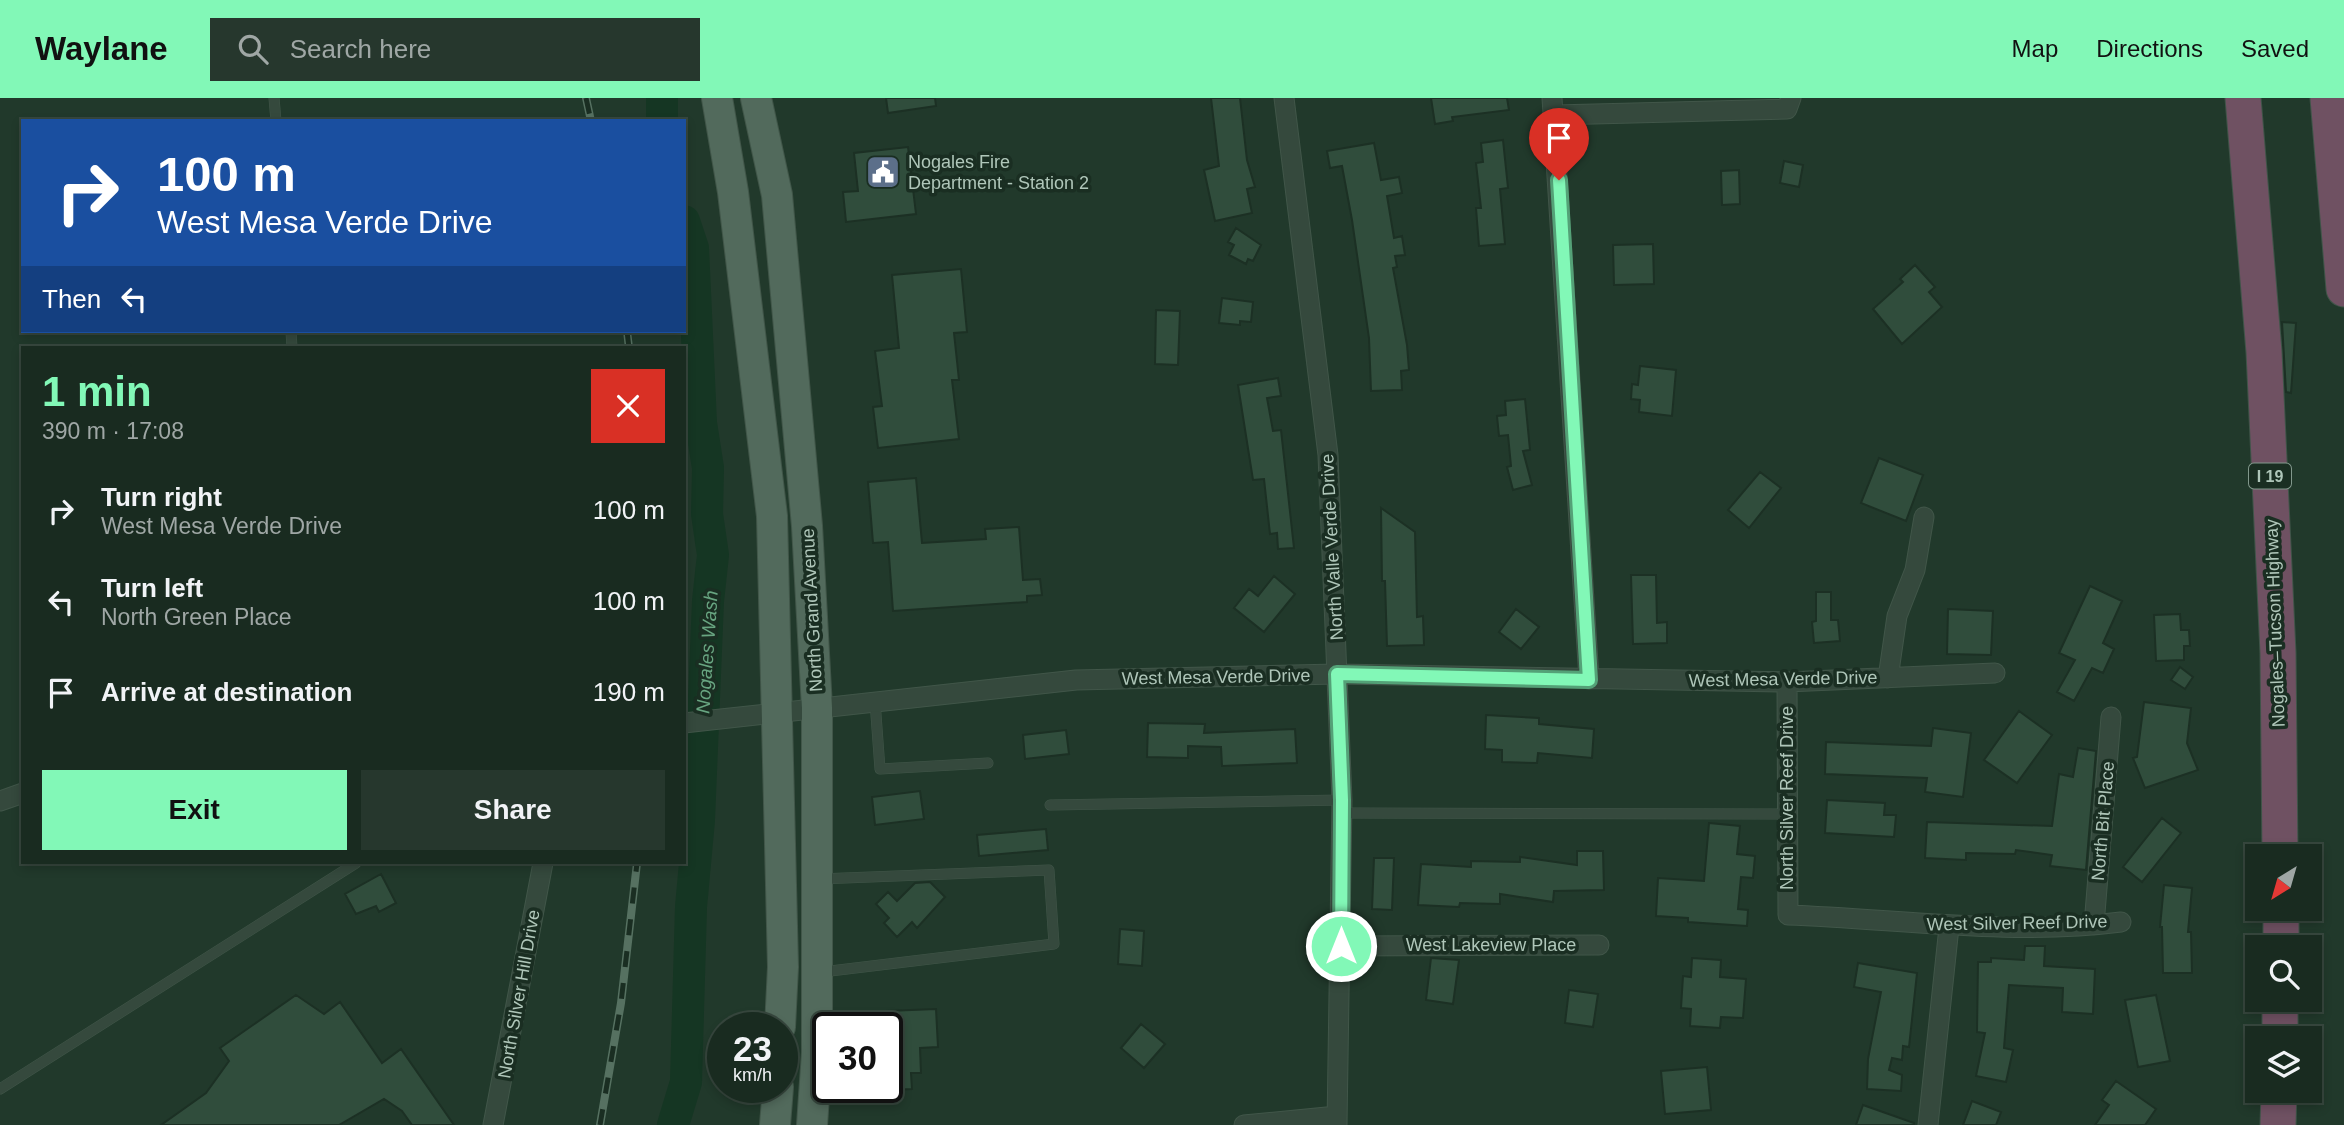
<!DOCTYPE html>
<html lang="en">
<head>
<meta charset="utf-8">
<style>
  body { margin:0; font-family:Arial,sans-serif; background:#26372d; color:#f1f3f6; height:100vh; display:flex; flex-direction:column; font-size:26px; white-space:nowrap }
  * { box-sizing:border-box; margin:0 }
  p { font-size:23px; color:#9fa7a5 }
  .icon { flex:none; width:38px; height:38px; fill:none; stroke:currentColor; stroke-width:2; stroke-linecap:round; stroke-linejoin:round }
  .map { position:relative; flex:1; overflow:hidden }
  .panel { position:absolute; left:21px; top:248px; width:665px; height:518px; display:flex; flex-direction:column; background:#192b20; border-radius:0px; box-shadow:0 4px 10px #0003,0 0 0 2px #37473e }
  .panel>* { flex:none }
  .hud { position:absolute; left:21px; top:21px; width:665px; height:214px; border-radius:0px; box-shadow:0 4px 10px #0003,0 0 0 2px #37473e; background:#1a4fa0; color:#fff; overflow:hidden }
  .needle { width:46px; rotate:217deg }
  .controls { position:absolute; left:2245px; top:746px; display:grid; gap:14px }
  .controls a { display:grid; place-items:center; width:77px; height:77px; border-radius:0px; background:#192b20; box-shadow:0 4px 10px #0003,0 0 0 2px #37473e; font-size:35px }
  .speed { position:absolute; left:707px; top:914px; display:flex; gap:14px; font-size:35px; font-weight:700; text-align:center }
  .speed>* { display:grid; place-content:center; width:91px; height:91px; border-radius:50%; background:#192b20; box-shadow:0 4px 10px #0003,0 0 0 2px #37473e; line-height:1 }
  .speed small { font-size:18px; font-weight:400 }
  .speed .limit { border:4px solid #111; border-radius:10px; background:#fff; color:#111 }
  .pin { position:absolute; display:grid; place-items:center; width:60px; height:60px; color:#fff; margin:-72px -30px; border-radius:50% 50% 50% 0; rotate:-45deg; box-shadow:0 0 7px #0007 }
  .pin .icon { rotate:45deg }
  .me { position:absolute; width:77px; margin:-38px; rotate:0deg; stroke-linejoin:round; filter:drop-shadow(0 0 5px #0008) }
  .turn { display:flex; align-items:center; gap:24px; height:147px; padding:0 21px; font-size:32px }
  .turn .icon { width:91px; height:91px; stroke-width:2.5 }
  .turn b { display:block; font-size:49px; line-height:60px }
  .then { display:flex; align-items:center; height:66px; padding:0 21px; background:#0003; gap:14px; font-size:26px }
  .round { display:grid; place-items:center; flex:none; width:74px; height:74px; border-radius:0px; background:#26372d }
  .overview { display:flex; align-items:center; justify-content:space-between; height:119px; padding:0 21px }
  h1 { font-size:42px; font-weight:800; line-height:52px; color:#82f8b7 }
  .button { display:flex; gap:14px; margin-top:auto; padding:14px 21px }
  .button a { flex:1; height:80px; border-radius:0px; background:#82f8b7; color:#111; font-size:28px; font-weight:800; line-height:80px; text-align:center }
  .button a+a { background:#26372d; color:#f1f3f6 }
  ul { padding:0; list-style:none }
  li { display:flex; align-items:center; gap:21px; height:91px; padding:0 21px }
  li div { flex:1 }
  li b { display:block; font-size:26px }
  li em { font-style:normal }
  header { display:flex; align-items:center; gap:42px; box-sizing:border-box; height:98px; padding:0 35px; background:#82f8b7; color:#111 }
  header strong { font-size:33px }
  nav { display:flex; gap:38px; margin-inline-start:auto; font-size:24px }
  .search { width:490px; height:63px; background:#26372d; display:flex; align-items:center; gap:18px; box-sizing:border-box; padding:0 24px; border-radius:0px; color:#9fa7a5; font-size:26px }
  .map>svg:first-child { display:block }
  .lines { fill:none; stroke-linecap:round; stroke-linejoin:round }
  .river { stroke:#153623; stroke-width:32 }
  .building { fill:#304d3c; stroke:#1c3024; stroke-width:2 }
  .lane-casing { stroke:#415649; stroke-width:11 }
  .street-casing { stroke:#415649; stroke-width:21 }
  .primary-casing { stroke:#415649; stroke-width:32 }
  .highway-casing { stroke:#3f5448; stroke-width:37 }
  .lane { stroke:#35493d; stroke-width:10 }
  .street { stroke:#35493d; stroke-width:19 }
  .primary { stroke:#526a5c; stroke-width:30 }
  .highway { stroke:#6f5162; stroke-width:35 }
  .rail-casing { stroke:#567161; stroke-width:8 }
  .rail { stroke:#1a2e22; stroke-width:5; stroke-dasharray:16; stroke-linecap:butt }
  .route-casing { stroke:#54a177; stroke-width:18 }
  .route { stroke:#82f8b7; stroke-width:12 }
  .labels { text-anchor:middle; dominant-baseline:central; stroke-width:7; stroke-linejoin:round; paint-order:stroke }
  .shield { fill:#1a2e22; stroke:#82988c; stroke-width:2 }
  .shield-label { font-size:16px; font-weight:bold; fill:#afc6b9 }
  .poi-label { font-size:18px; fill:#afc6b9; stroke:#1a2e22; text-anchor:start }
  .street-label { font-size:18px; fill:#afc6b9; stroke:#1a2e22 }
  .water-label { font-size:19px; font-style:italic; fill:#68a581; stroke:#1a2e22 }
</style>
</head>
<body>
<header>
<strong>Waylane</strong>
<div class="search"><svg class="icon" aria-label="search" viewBox="0 0 24 24"><circle cx="10" cy="10" r="6"/><path d="M15 15l6 6"/></svg>Search here</div>
<nav><a>Map</a><a>Directions</a><a>Saved</a></nav>
</header>
<div class="map">
<svg width="2344" height="1027" viewBox="0 0 2344 1027">
  <rect width="100%" height="100%" fill="#21392b"/>
  <g class="lines">
    <path class="river" d="M662,0V23
      M673,1027L686,984L691,809L699,722L708,503L713,457L707,416L708,370L701,325L693,150L684,123"/>
  </g>
  <path class="building" d="M886,0H935L936,8L888,15Z
    M1211,0H1240L1247,62L1255,89L1247,91L1252,115L1215,123L1204,72L1219,68Z
    M1431,0H1507L1509,12L1452,19L1453,23L1435,26Z
    M1503,42L1508,90L1500,91L1505,146L1479,148L1476,110H1481L1476,65L1483,64L1481,45Z
    M1374,45L1381,82L1399,79L1402,95L1387,98L1394,140L1402,138L1405,157L1395,158L1397,169L1393,170L1407,247L1409,272L1401,273L1402,292L1371,293L1369,240L1352,122L1342,68L1330,70L1327,53Z
    M908,49L916,116L846,124L843,94L858,93L854,55Z
    M1784,63L1803,67L1799,89L1780,85Z
    M1739,72L1740,106L1722,107L1721,73Z
    M1236,130L1261,147L1253,163L1248,161L1246,166L1229,157L1234,147L1228,144Z
    M1653,146L1654,186L1614,187L1613,147Z
    M1915,167L1935,189L1929,194L1942,209L1902,246L1873,211L1903,184L1900,181Z
    M961,171L967,234L954,235L959,282H952L959,341L878,350L873,309L882,308L875,253L899,250L892,177Z
    M1222,200L1253,204L1251,224L1240,223V227L1219,225Z
    M1156,212L1180,213L1178,267L1155,266Z
    M2282,224L2296,225L2291,295L2286,294Z
    M1640,268L1676,272L1672,318L1639,314L1640,302L1631,301L1632,286L1638,287Z
    M1278,280L1281,298L1267,300L1273,333L1281,332L1294,450L1278,451L1277,435L1270,436L1264,381L1253,382L1238,287Z
    M1525,301L1530,352L1523,353L1532,387L1513,392L1507,369L1511,368L1508,337L1499,338L1497,318L1506,317L1505,303Z
    M1879,360L1923,377L1906,423L1861,405Z
    M1760,374L1781,390L1749,430L1728,412Z
    M916,380L922,445L986,441L985,431L1019,429L1023,482L1040,481L1042,497L1027,498V504L893,513L888,444L873,445L868,384Z
    M1381,410L1415,434L1417,519L1423,518L1424,547L1387,548L1385,483H1382Z
    M1631,477H1656L1657,525L1667,524V545L1633,546Z
    M1274,478L1295,496L1264,534L1234,510L1249,491L1258,498Z
    M2090,488L2122,503L2103,545L2114,551L2103,575L2092,570L2074,603L2057,594L2075,562L2059,555Z
    M1816,494H1831V522H1838L1840,543L1814,545L1812,524L1816,523Z
    M1516,511L1539,529L1521,551L1499,534Z
    M1948,511L1993,513L1991,557L1947,556Z
    M2180,516L2181,532H2189L2190,548H2184V562L2156,563L2154,517Z
    M2180,569L2193,579L2185,591L2171,582Z
    M2144,604L2191,610L2187,645L2198,672L2145,690L2133,660L2137,659Z
    M2019,613L2052,637L2017,685L1984,662Z
    M1486,617L1539,620V626L1594,631L1592,660L1538,655L1537,665L1502,664V652L1485,651Z
    M1148,625L1205,626L1204,635L1295,631L1297,665L1222,668L1221,649L1188,648V660L1147,659Z
    M1933,630L1971,635L1963,699L1925,694L1927,680L1825,676L1826,644L1931,648Z
    M1066,632L1069,656L1025,661L1023,637Z
    M2078,650L2096,653L2086,772L2050,768L2052,757L2016,752L2015,756L1966,755V762L1925,760L1927,724L2052,728L2059,676L2073,679Z
    M920,693L924,721L875,727L872,699Z
    M1827,702L1885,705L1884,717H1896L1894,739L1825,735Z
    M2162,720L2181,735L2142,784L2123,769Z
    M1709,725L1740,728L1737,756L1755,758L1753,780L1741,779L1738,811L1748,812L1747,828L1688,824V820L1656,818L1658,780L1704,783Z
    M1046,731L1048,752L979,758L977,737Z
    M1577,753H1603L1604,792L1554,793L1553,804L1500,796V806L1460,805L1459,809L1418,807L1421,766L1471,769V763L1520,764V759L1577,767Z
    M1374,760H1394L1392,812L1372,811Z
    M381,776L396,805L379,814L376,808L356,816L345,796Z
    M930,784L945,799L917,830L912,824L897,839L884,825L889,820L876,806L888,794L897,803L915,785Z
    M2164,787L2192,790L2188,834H2191L2192,875H2163L2162,829H2160Z
    M1120,831L1144,833L1142,868L1118,866Z
    M2025,848H2045L2044,868L2095,871L2093,916L2062,914L2063,890L2009,887L2004,950L2013,952L2006,984L1976,978L1985,935L1977,934L1978,864H1991V860L2024,862Z
    M1431,860L1459,862L1453,906L1426,902Z
    M1692,860L1721,862L1720,879L1746,881L1743,920L1721,919L1720,930L1690,928L1691,911L1681,910L1683,878L1691,879Z
    M1858,865L1917,875L1909,949L1903,948L1902,962L1892,960L1889,972L1902,977L1901,993L1867,991L1868,961L1881,894L1854,889Z
    M1569,892L1598,896L1593,929L1565,925Z
    M296,897L324,916L340,904L382,965L401,951L454,1027H412L402,1013L384,1001L339,1027H161L206,995L229,963L220,950Z
    M2156,897L2170,963L2138,969L2125,902Z
    M936,911L938,949L920,950L921,975H911L912,991L891,992L887,913Z
    M1141,926L1165,946L1144,970L1121,950Z
    M1707,969L1711,1012L1665,1016L1661,973Z
    M2116,983L2156,1011L2145,1027H2095L2109,1007L2102,1002Z
    M1972,1003L2001,1014L1996,1027H1963Z
    M1863,1007L1914,1025V1027H1856Z"/>
  <g class="lines">
    <g class="lane-casing">
      <path id="lane" d="M274,0L276,23
        M291,233L292,250
        M875,603L880,671L988,665
        M1050,707L1342,702
        M1342,715L1787,716
        M819,781L1049,772L1054,846L822,874
        M0,991L356,765"/>
    </g>
    <g class="street-casing">
      <path id="street" d="M1284,0L1328,357L1342,702L1337,1027
        M1552,0L1589,581
        M1555,17L1787,11L1791,0
        M1888,580L1897,518L1915,472L1924,419
        M1787,584L1788,817C1899,821 2010,838 2121,824
        M684,625L1076,582L1337,576L1787,584L1995,575
        M0,703L23,695
        M2094,827L2111,619
        M1341,848L1599,847
        M493,1027L543,765
        M1244,1027L1337,1018
        M1928,1027L1949,829"/>
    </g>
    <g class="primary-casing">
      <path id="primary" d="M717,0L733,94L772,418L783,869L780,929
        M756,0L777,97L807,428L817,610V954L812,1027
        M775,1027L778,989"/>
    </g>
    <g class="highway-casing">
      <path id="highway" d="M2243,0L2264,254L2278,555L2280,758
        M2328,0L2344,191
        M2281,810V849
        M2280,940V901
        M2278,1027L2279,992"/>
    </g>
    <use href="#lane" class="lane"/>
    <use href="#street" class="street"/>
    <use href="#primary" class="primary"/>
    <use href="#highway" class="highway"/>
    <g class="rail-casing">
      <path id="rail" d="M586,0L591,23
        M627,233L629,250
        M600,1027L621,905L637,765"/>
    </g>
    <use href="#rail" class="rail"/>
  </g>
  <g class="lines">
    <g class="route-casing">
      <path id="route" d="M1341,848L1342,702L1337,576L1589,582L1559,82"/>
    </g>
    <use href="#route" class="route"/>
  </g>
  <defs>
    <g id="civic-square" transform="scale(1.75)"><rect x="-9" y="-9" width="18" height="18" rx="4" fill="#5c6f8a" stroke="#1a2e22"/><path d="M-.6-6.5H3V-4.5H.6V-3L4-1V1h2V6H-6V1h2V-1L-.6-3ZM-1.2 2.5V6h2.4V2.5Z" fill="#fff"/></g>
  </defs>
  <g fill-rule="evenodd">
    <use href="#civic-square" x="883" y="74"/>
  </g>
  <g class="labels">
    <rect class="shield" x="2249" y="365.5" width="42" height="25" rx="5"/>
    <g class="shield-label">
      <text x="2270" y="378">I 19</text>
    </g>
    <g class="poi-label">
      <text x="908" y="64">Nogales Fire<tspan x="908" dy="21">Department - Station 2</tspan></text>
    </g>
    <g class="street-label">
      <text transform="translate(1332 449) rotate(-93)">North Valle Verde Drive</text>
      <text transform="translate(812 512) rotate(-93)">North Grand Avenue</text>
      <text transform="translate(2275 525) rotate(-92)">Nogales–Tucson Highway</text>
      <text transform="translate(1216 579) rotate(-1)">West Mesa Verde Drive</text>
      <text transform="translate(1783 581) rotate(-1)">West Mesa Verde Drive</text>
      <text transform="translate(1787 700) rotate(-90)">North Silver Reef Drive</text>
      <text transform="translate(2103 723) rotate(-85)">North Bit Place</text>
      <text transform="translate(2017 825) rotate(-1)">West Silver Reef Drive</text>
      <text x="1491" y="847">West Lakeview Place</text>
      <text transform="translate(519 896) rotate(-80)">North Silver Hill Drive</text>
    </g>
    <g class="water-label">
      <text transform="translate(707 554) rotate(-86)">Nogales Wash</text>
    </g>
  </g>
</svg>
<div class="controls">
<a><svg class="needle" viewBox="-14 -14 28 28"><path d="M0-13l5 13h-10z" fill="#e53935"/><path d="M0 13l5-13h-10z" fill="#9fa7a5"/></svg></a>
<a><svg class="icon" aria-label="search" viewBox="0 0 24 24"><circle cx="10" cy="10" r="6"/><path d="M15 15l6 6"/></svg></a>
<a><svg class="icon" aria-label="layers" viewBox="0 0 24 24"><path d="M12 4l9 5-9 5-9-5zM3 14l9 5 9-5"/></svg></a>
</div>
<div class="speed"><div>23<small>km/h</small></div><div class="limit">30</div></div>
<div class="pin" style="left:1559px;top:82px;background:#d93025"><svg class="icon" aria-label="arrive" viewBox="0 0 24 24"><path d="M6 21V4h12l-3 4 3 4H6"/></svg></div>
<svg class="me" style="left:1341px;top:848px" viewBox="-20 -20 40 40"><circle r="17" fill="#82f8b7" stroke="#fff" stroke-width="3"/><path d="M0-11L8 9 0 5-8 9z" fill="#fff"/></svg>
<div class="hud">
<div class="turn"><svg class="icon" aria-label="right" viewBox="0 0 24 24"><path d="M7 20v-9h11M14 6l5 5-5 5"/></svg><div><b>100 m</b>West Mesa Verde Drive</div></div>
<div class="then">Then<svg class="icon" aria-label="left" viewBox="0 0 24 24"><path d="M17 20v-9H6M10 6l-5 5 5 5"/></svg></div>
</div>
<section class="panel">
<div class="overview"><div><h1>1 min</h1><p>390 m · 17:08</p></div><a class="round" style="background:#d93025;color:#fff"><svg class="icon" aria-label="close" viewBox="0 0 24 24"><path d="M6 6l12 12M18 6L6 18"/></svg></a></div>
<ul>
<li><svg class="icon" aria-label="right" viewBox="0 0 24 24"><path d="M7 20v-9h11M14 6l5 5-5 5"/></svg><div><b>Turn right</b><p>West Mesa Verde Drive</p></div><em>100 m</em></li>
<li><svg class="icon" aria-label="left" viewBox="0 0 24 24"><path d="M17 20v-9H6M10 6l-5 5 5 5"/></svg><div><b>Turn left</b><p>North Green Place</p></div><em>100 m</em></li>
<li><svg class="icon" aria-label="arrive" viewBox="0 0 24 24"><path d="M6 21V4h12l-3 4 3 4H6"/></svg><div><b>Arrive at destination</b></div><em>190 m</em></li>
</ul>
<div class="button"><a>Exit</a><a>Share</a></div>
</section>
</div>
</body>
</html>
